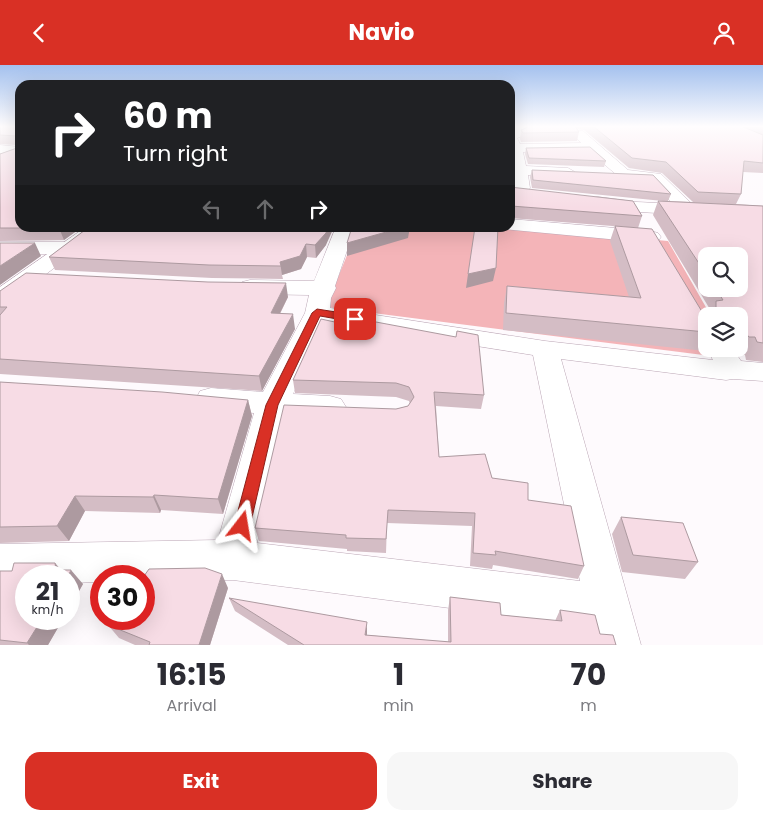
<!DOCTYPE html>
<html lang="en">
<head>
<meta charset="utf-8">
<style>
  body { margin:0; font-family:Poppins,sans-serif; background:#f7f7f7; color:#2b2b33; height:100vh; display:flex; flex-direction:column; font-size:19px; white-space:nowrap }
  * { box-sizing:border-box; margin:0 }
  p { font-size:16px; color:#7c7c81 }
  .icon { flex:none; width:28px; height:28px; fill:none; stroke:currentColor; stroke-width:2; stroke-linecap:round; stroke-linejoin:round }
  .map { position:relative; height:580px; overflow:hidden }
  .panel { display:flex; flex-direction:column; background:#fff; flex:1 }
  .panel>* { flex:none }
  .banner { position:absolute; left:15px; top:15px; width:500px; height:152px; border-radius:15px; box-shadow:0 5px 20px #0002; background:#202124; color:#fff; overflow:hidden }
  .controls { position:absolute; left:698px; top:182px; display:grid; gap:10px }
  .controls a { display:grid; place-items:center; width:50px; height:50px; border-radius:10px; background:#fff; box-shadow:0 5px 20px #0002; font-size:25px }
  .speed { position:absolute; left:15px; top:500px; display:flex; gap:10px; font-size:25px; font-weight:700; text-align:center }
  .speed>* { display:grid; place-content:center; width:65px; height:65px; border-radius:50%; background:#fff; box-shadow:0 5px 20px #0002; line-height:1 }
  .speed small { font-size:12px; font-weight:400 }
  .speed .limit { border:8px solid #d22; background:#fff; color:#111 }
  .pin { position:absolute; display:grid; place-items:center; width:42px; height:42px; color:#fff; margin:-21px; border-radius:10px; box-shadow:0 2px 8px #0006 }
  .me { position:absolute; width:55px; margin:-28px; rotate:14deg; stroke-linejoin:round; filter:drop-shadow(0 0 4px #0008) }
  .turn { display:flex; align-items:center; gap:18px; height:105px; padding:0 25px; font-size:22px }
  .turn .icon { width:65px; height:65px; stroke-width:2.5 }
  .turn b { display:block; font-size:35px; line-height:42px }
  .lanes { display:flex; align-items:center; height:48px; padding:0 25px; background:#0003; justify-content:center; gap:25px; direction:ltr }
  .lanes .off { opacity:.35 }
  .eta { display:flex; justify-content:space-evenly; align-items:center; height:85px; text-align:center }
  .eta b { font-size:30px; font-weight:700; line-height:35px }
  .cta { display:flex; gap:10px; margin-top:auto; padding:10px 25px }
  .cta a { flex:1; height:58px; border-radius:15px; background:#d93025; color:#fff; font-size:20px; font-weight:700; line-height:58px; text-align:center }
  .cta a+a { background:#f7f7f7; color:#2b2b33 }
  header { display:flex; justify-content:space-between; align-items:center; height:65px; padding:0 25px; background:#d93025; color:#fff; font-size:22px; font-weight:700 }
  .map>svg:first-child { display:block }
  .green { fill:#f4b4b8 }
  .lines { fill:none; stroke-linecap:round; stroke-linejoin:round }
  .street-casing { stroke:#bba6b5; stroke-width:1 }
  .secondary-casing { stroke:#bba6b5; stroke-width:1 }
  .street { fill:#fff; fill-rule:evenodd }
  .secondary { fill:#fff; fill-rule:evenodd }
  .wall { fill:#d4bdc5; fill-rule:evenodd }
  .shaded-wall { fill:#ad9aa0 }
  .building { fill:#f7dce5; stroke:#ad9aa0 }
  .route { fill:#d93025; stroke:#8d1f18 }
</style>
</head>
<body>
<header><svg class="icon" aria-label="back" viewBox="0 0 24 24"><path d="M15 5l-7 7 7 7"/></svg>Navio<svg class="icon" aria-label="person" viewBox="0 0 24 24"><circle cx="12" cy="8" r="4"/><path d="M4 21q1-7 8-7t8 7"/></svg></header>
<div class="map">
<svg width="763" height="580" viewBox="0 0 763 580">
  <rect width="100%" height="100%" fill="#fefafd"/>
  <path class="green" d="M510,162L668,176L711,251H706V284H721L719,292L326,242L358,163Z"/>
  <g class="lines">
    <g class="street-casing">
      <path id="street" d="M517,61H529L523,71L517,73L520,79L581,78L573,69L575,66H583L628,105L661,109L698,145L695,149H683L651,116L619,112L589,86L523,87L526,101L568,103L575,107L568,111L528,110L530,123L528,126H516L512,110L510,109V67Z
        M510,154L651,166L658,168L661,172L658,176L651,178L503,164L510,162Z
        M336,162H355L335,221L336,223L331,233L330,243L545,276L713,295L707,284H733L741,296L763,298V316L733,314L726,315L561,294L641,580H593L589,561L233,515L144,516V511H101V517L69,518V511H26V519H0V479L218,475L254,348L211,345L200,342L196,334L200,326L211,323L263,327L305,248L309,230L250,229L242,227L239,222L242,217L250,215L314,216ZM325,257L533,290L580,516L257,478L285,350L330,353L341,350L346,342L341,334L330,331L293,329Z
        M0,177H69L76,179L79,183L76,187L69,189H0Z"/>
    </g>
    <g class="secondary-casing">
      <path id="secondary" d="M0,80L20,82V90L0,88Z
        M598,132L637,137L763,143V153L637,147L592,141L590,137L592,133Z
        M86,162H108L8,238L0,240V222Z"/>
    </g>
    <use href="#street" class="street"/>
    <use href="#secondary" class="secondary"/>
  </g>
  <path class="wall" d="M0,61H20L82,162L64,175L0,176V89L17,83V80L0,79Z
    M527,61H741L763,70V108L743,107L741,129L736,139L763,141V297L746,295L745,290L739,289L734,284H739V251H709L711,246L653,150L658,136H663L532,123L530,112L532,105L671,129L668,136L693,137L662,108L629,103L584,65L577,64L579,67L577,76L521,77L520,74L521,65L526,63ZM706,191L739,224H706Z
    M742,61H763V70Z
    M526,83L606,96L604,102L528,99L525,89Z
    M510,99L514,110L513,120L510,121V122L642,151L638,163L510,153Z
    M615,161L704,250L706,251L707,284L706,286L503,265L504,238L507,221L629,232L610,176Z
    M89,162L326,180L316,193L307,192L301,204L282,210L283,214L212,213L55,205L49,192Z
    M0,226L288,232L280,249L295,264L262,326L0,309Z
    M321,254L484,330L481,344L436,341L439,392L492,413L528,435L584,501L578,514L493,500L492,504L470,501L472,461L387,458L386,488L347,486V484L259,476L255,463L396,344L408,341L410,339L409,336L396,332L295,328L293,315Z
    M0,317L248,335L252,351L223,449L161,445L160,448L85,446L69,476L0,478Z
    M621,452L698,497L685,514L622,507L612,469Z
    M55,498L61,505L83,519L69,544V511L26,554H63L48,580H0V506H12Z
    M228,523L210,580H135L119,573L108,560Z
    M450,532L501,550L555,556L560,545L600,569L616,580H288L235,546L229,533L367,570L448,577V545Z"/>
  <path class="shaded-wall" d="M510,61H514L510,65Z
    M514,110L513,120L510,121V111Z
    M82,162L64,175L59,163V162Z
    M328,162H334L326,180L316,193L315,180Z
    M404,162H410L408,173L347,191V178Z
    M35,178L41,191L0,220V201Z
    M306,179L307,192L301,204L282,210L280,197Z
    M496,203L493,216L466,223L468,209Z
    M286,218L288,232L273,262L271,248Z
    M293,249L295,264L262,326L259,311Z
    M248,335L252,351L223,449L218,434Z
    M154,430L161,445L160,448L153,432Z
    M75,431L85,446L69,476L57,461Z
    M55,498L66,511L56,505Z
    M71,505L83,519L69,544V511H68Z
    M222,509L228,523L210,580H199Z
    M42,554H63L48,580H29L27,578Z
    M367,557V569L366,580L365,570Z"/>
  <path class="building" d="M0,61H20V162L59,163H0V89L17,83V71L0,70Z
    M527,61H575L579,67L523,68L521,65L526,63Z
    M593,61H741L763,70V98L744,96L741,129L698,127L666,97L632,93Z
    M590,82L606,96L529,93L526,83Z
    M510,99L514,110L510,111Z
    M532,105L653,110L671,129L533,115Z
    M510,114V122L633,136L642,151L511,141L510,147Z
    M658,136L763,141V278L757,277L755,272H749L743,265H739V251H716V236L723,235L716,224H739V191H706V209Z
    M615,161L652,164L704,250L708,251H706V267L506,248L507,221L641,233Z
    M89,162H328L326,168L315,180L306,179L300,191L280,197L281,201L209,200L49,192Z
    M352,162H404L347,178Z
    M475,162H498L496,203L468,209Z
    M0,178H35L0,201Z
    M26,208L208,217L286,218L271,248L293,249L259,311L0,294V250L7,242H0V226Z
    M321,254L344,259L346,254L375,258L376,257L456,272L457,266L478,270L484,330L434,327L439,392L485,389L492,413L528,418V435L571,441L584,501L495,486L496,490L473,488L475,448L388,445L386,474L346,473V470L255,463L284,340L396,344L408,341L414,332L409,322L396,318L293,315Z
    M0,317L162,327L248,335L218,434L154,430L153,432L75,431L57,461L0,462Z
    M621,452L683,458L698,497L633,490Z
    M14,498H55L56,505H71L68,511H26V554H42L27,578L0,575V506H12Z
    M205,503L222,509L199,580H149L150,577L108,560L113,554H144V511L149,504Z
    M450,532L500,538L501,550L562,556L560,545L595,550L600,569L613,570L616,580H304L229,533L367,557L365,570L451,577Z"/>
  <linearGradient id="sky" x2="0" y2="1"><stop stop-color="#a4c1ee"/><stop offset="0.43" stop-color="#fffdfe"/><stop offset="1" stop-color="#fffdfe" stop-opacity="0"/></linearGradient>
  <rect width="763" height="143" fill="url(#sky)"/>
  <path class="route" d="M317,244L355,250L360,254L355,257L320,251L278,340L250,461L248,466L242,468L236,466L234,461L266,340L312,248Z"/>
</svg>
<div class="controls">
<a><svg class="icon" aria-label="search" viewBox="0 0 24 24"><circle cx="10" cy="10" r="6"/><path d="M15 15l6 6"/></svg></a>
<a><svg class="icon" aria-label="layers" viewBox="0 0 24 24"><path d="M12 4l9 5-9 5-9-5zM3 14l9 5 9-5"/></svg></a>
</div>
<div class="speed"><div>21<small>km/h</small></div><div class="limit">30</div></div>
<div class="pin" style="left:355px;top:254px;background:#d93025"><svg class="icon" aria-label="arrive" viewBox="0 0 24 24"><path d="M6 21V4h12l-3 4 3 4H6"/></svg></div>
<svg class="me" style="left:242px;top:461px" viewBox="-20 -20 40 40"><path d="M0-17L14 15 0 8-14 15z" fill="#d93025" stroke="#fff" stroke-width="4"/></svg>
<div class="banner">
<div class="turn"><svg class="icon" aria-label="right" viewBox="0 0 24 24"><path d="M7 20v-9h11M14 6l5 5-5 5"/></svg><div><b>60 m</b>Turn right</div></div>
<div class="lanes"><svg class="icon off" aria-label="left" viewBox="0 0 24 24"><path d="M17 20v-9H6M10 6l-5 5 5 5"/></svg><svg class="icon off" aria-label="ahead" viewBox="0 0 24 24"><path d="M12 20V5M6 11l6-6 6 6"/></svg><svg class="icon" aria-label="right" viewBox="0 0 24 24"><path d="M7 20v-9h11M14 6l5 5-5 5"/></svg></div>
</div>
</div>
<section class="panel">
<div class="eta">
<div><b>16:15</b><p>Arrival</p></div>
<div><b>1</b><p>min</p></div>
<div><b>70</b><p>m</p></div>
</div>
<div class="cta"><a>Exit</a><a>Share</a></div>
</section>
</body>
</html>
